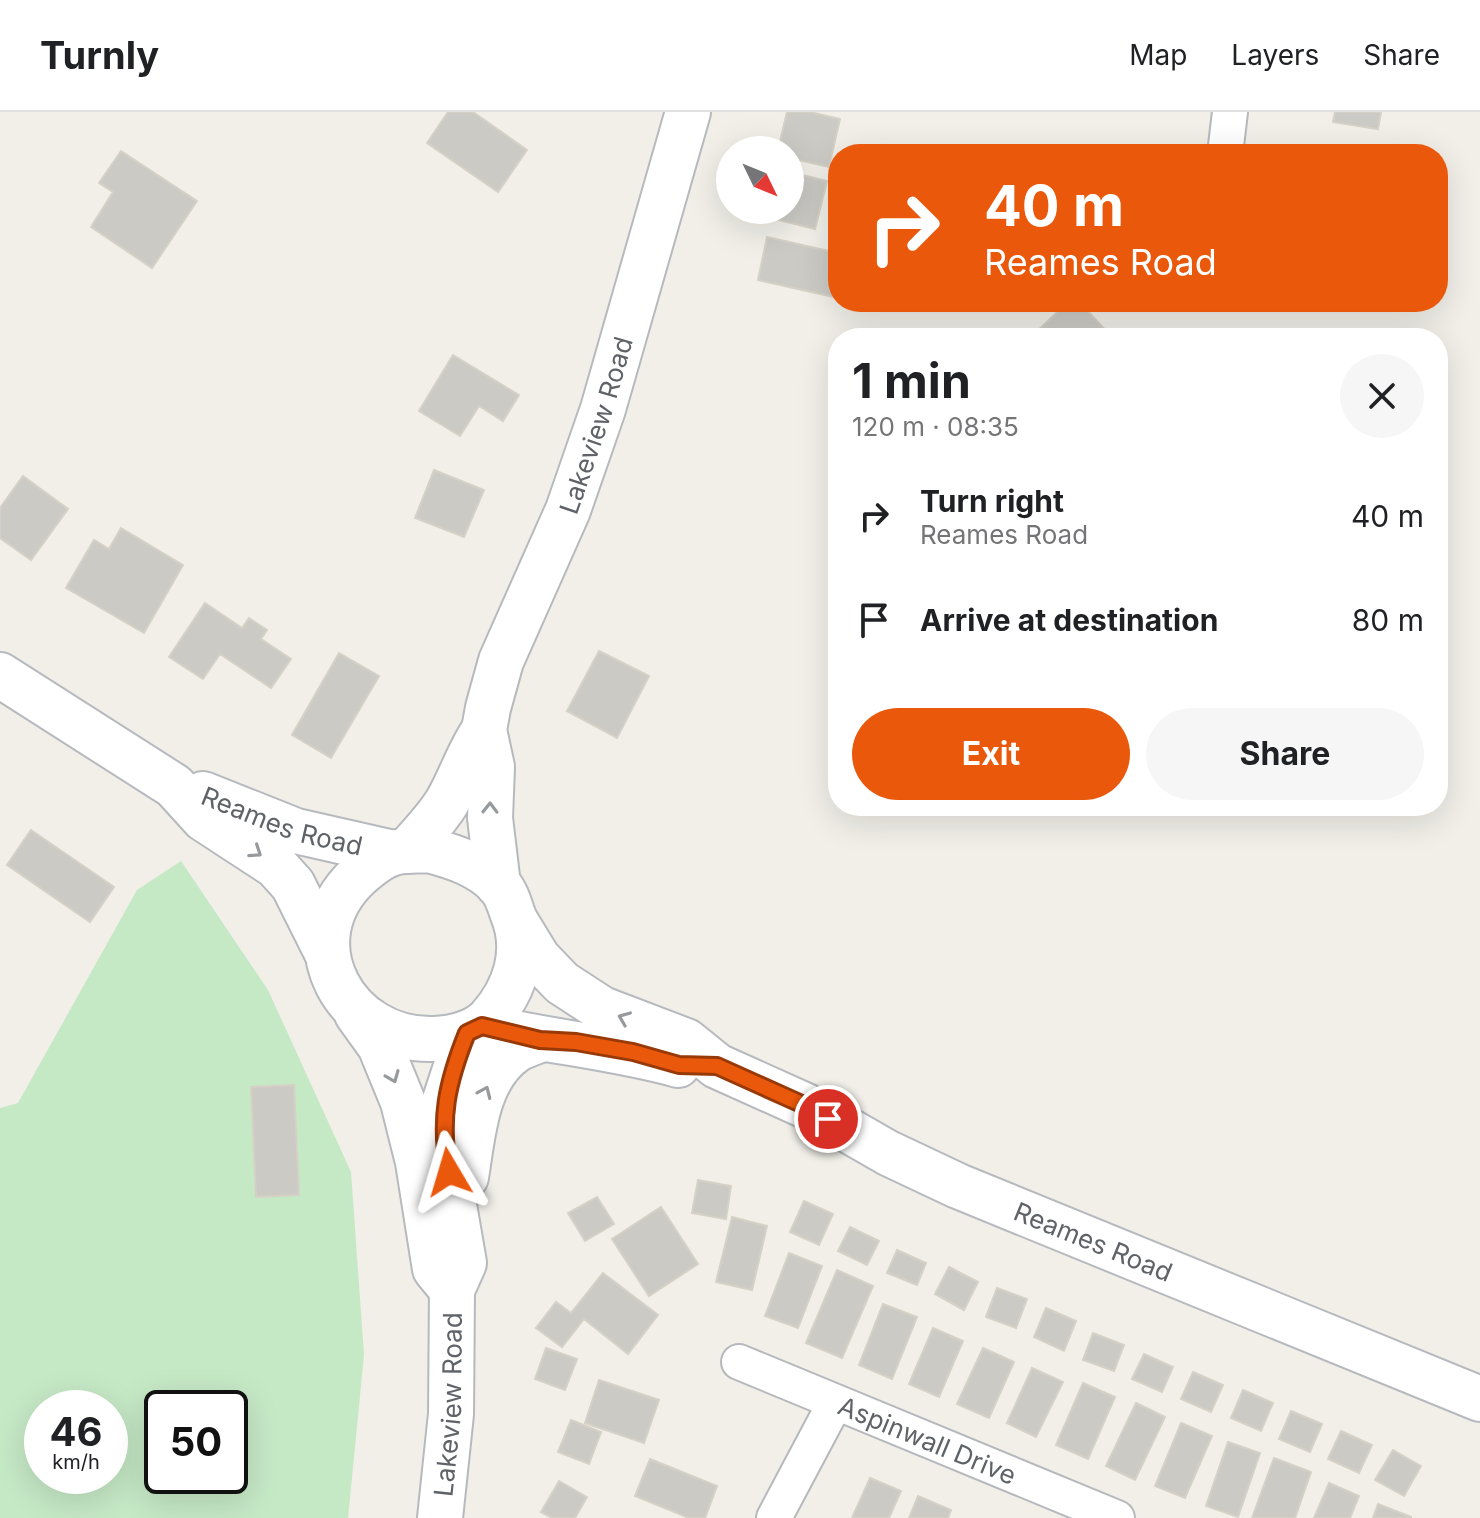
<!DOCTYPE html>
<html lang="en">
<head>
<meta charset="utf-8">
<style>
  body { margin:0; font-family:Inter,sans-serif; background:#f6f6f6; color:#202124; height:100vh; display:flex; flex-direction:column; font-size:30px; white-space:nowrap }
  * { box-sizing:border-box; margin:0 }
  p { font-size:26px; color:#757577 }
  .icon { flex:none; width:44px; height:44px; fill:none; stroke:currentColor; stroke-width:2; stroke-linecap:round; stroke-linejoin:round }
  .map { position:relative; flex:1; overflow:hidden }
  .panel { position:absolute; left:828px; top:216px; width:620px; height:488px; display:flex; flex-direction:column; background:#fff; border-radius:32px; box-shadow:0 8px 32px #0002 }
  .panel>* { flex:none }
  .guide { position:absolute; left:828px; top:32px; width:620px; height:168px; border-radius:32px; box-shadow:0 8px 32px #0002; background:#ea580c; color:#fff; overflow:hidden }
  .needle { width:52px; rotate:133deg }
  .fabs { position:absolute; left:716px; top:24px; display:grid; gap:16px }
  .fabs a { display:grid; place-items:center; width:88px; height:88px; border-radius:50%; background:#fff; box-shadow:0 8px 32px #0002; font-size:40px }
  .speed { position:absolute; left:24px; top:1278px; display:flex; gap:16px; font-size:40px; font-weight:700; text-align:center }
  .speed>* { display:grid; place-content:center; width:104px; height:104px; border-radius:50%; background:#fff; box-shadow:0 8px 32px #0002; line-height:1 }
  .speed small { font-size:20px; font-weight:400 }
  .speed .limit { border:4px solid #111; border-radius:12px; background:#fff; color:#111 }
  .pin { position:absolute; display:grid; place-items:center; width:68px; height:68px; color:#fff; margin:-34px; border:4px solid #fff; border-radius:50%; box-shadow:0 2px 8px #0007 }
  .me { position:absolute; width:88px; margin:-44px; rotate:353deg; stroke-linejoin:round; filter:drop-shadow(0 0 6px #0008) }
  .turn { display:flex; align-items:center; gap:28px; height:168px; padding:0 24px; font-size:36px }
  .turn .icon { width:104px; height:104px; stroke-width:2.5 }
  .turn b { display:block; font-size:56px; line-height:68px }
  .round { display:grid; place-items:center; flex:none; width:84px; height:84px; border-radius:42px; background:#f6f6f6 }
  .overview { display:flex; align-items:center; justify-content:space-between; height:136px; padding:0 24px }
  h1 { font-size:48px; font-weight:700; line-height:60px }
  .button { display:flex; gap:16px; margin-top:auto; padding:16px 24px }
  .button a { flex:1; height:92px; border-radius:48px; background:#ea580c; color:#fff; font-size:32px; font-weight:700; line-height:92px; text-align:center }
  .button a+a { background:#f6f6f6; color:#202124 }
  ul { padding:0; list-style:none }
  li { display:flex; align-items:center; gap:24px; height:104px; padding:0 24px }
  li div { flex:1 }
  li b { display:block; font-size:30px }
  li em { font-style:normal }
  header { display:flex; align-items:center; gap:48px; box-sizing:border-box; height:112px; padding:0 40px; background:#fff; border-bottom:2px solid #e0e0e0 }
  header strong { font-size:38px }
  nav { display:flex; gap:44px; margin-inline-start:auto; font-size:28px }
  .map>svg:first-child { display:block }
  .green { fill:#c5e8c5; fill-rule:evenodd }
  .building { fill:#cccac5; stroke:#d6d1c6; stroke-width:2 }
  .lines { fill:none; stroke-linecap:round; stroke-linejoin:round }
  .street-casing { stroke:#b5b8bc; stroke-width:38 }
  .secondary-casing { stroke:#b6babf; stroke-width:48 }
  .street { stroke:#fff; stroke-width:34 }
  .secondary { stroke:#fff; stroke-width:44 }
  .oneway { stroke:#979a9d }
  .route-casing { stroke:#983908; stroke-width:20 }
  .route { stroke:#ea580c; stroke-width:14 }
  .labels { text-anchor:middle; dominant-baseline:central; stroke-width:8; stroke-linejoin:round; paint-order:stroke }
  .street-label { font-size:26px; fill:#5f6368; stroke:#fff }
</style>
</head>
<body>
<header>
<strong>Turnly</strong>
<nav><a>Map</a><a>Layers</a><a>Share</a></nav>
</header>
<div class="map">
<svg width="1480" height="1406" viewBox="0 0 1480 1406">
  <rect width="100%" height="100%" fill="#f1efe8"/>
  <path class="green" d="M181,749L268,878L351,1060L364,1243L348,1406H0V996L18,991L137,778ZM42,1296H110V1364H42ZM162,1296H230V1364H162Z"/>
  <path class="building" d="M448,0H473L527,38L498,80L427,31Z
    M787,0H810L840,7L829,55L790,46V38H778Z
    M1335,0H1381L1378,17L1333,10Z
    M121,39L197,89L152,156L91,115L113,80L99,71Z
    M790,60L827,69L815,117L763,104L765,98H790Z
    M767,125L838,141V186L758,168Z
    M1068,190H1079L1113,226H1040L1035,221Z
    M453,243L519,283L503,309L479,294L460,324L419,299Z
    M434,358L484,378L464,425L415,406Z
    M23,364L68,397L31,448L0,426V396Z
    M121,416L183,453L144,521L66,476L94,428L109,437Z
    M205,491L242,516L249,506L267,518L261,527L291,547L271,576L220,542L203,567L169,545Z
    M599,539L649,564L617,626L567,599Z
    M339,541L379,564L331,646L292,623Z
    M31,718L114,775L90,810L7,753Z
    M294,973L299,1083L256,1085L251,975Z
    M698,1068L731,1074L726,1107L692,1101Z
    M597,1085L614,1112L585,1129L568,1101Z
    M804,1089L833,1102L819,1133L790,1120Z
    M661,1095L698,1152L649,1184L612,1127Z
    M732,1105L767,1114L752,1178L716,1170Z
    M850,1115L879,1129L867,1153L838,1139Z
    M897,1138L926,1151L917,1173L887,1161Z
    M789,1141L822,1154L798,1216L765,1204Z
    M949,1155L978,1170L964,1198L935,1182Z
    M837,1158L873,1174L842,1246L806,1231Z
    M603,1161L658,1203L628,1242L584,1207L562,1235L536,1216L556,1190L571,1201Z
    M997,1176L1027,1187L1016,1216L986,1205Z
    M883,1192L917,1205L892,1267L859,1253Z
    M1046,1196L1076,1209L1064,1239L1034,1225Z
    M933,1216L963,1229L939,1285L909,1272Z
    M1093,1221L1124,1233L1114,1259L1083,1248Z
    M546,1236L577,1247L565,1278L535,1267Z
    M983,1236L1014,1250L989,1306L957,1292Z
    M1144,1242L1173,1255L1162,1280L1132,1267Z
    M1032,1256L1063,1270L1036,1325L1007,1311Z
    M1193,1260L1223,1273L1211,1300L1181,1287Z
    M599,1268L659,1288L644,1331L585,1311Z
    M1083,1271L1115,1285L1088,1347L1056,1333Z
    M1243,1278L1273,1291L1261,1319L1231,1306Z
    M1136,1291L1165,1305L1135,1368L1106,1354Z
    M1291,1299L1322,1312L1310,1340L1279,1327Z
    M571,1308L601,1320L589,1352L558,1340Z
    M1181,1311L1212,1324L1185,1386L1155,1374Z
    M1341,1319L1372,1333L1359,1361L1328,1347Z
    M1228,1330L1260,1341L1238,1405L1206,1394Z
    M1393,1338L1421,1354L1404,1384L1375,1368Z
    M1274,1346L1311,1360L1295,1406H1252Z
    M650,1347L717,1374L705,1406H689L635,1384Z
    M870,1366L901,1379L889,1406H852Z
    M559,1369L587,1385L575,1406H552L541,1400Z
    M1329,1371L1359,1384L1350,1406H1314Z
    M918,1384L951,1398L948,1406H909Z
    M1378,1392L1411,1405V1406H1373Z"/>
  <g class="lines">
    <g class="street-casing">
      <g id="street">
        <path d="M1225,42L1230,0"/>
        <path id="s1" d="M739,1250L1117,1406"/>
        <path d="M774,1406L835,1291"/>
      </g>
    </g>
    <g class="secondary-casing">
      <g id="secondary">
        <path d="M0,563L174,674L204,707L276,754L293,773L326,839"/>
        <path id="s2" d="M203,682L296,719L393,741"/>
        <path d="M429,738C455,745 480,753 499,773C506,781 509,791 512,800C528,838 516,877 489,907C475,921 454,926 434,927C345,930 289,829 358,764C368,755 380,745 393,741C404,738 418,739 429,738Z"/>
        <path d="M407,739C420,724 436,708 447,690C461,666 468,641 484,618"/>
        <path id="s3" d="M498,773L490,706L492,655L484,618L488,596L501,549L568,398L603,297L688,0"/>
        <path id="s4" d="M516,810L538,846L562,871L602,897L686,929L717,954L806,994L888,1041L958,1074L1480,1287"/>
        <path d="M357,902L380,934L403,990L418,1050L435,1157L448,1173"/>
        <path d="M482,914C548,930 614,935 678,953"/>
        <path d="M466,1065C473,1022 476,965 516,938C523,934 532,931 540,928"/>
        <path id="s5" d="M440,1406L451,1302L452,1178L464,1151L444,1035L445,988L467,921"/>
      </g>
    </g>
    <use href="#street" class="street"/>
    <use href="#secondary" class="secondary"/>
  </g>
  <defs><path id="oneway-chevron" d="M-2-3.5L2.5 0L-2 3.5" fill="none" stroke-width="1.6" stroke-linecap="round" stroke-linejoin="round" transform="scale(2)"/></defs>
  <g class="oneway">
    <use href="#oneway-chevron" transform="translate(490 696) rotate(-89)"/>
    <use href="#oneway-chevron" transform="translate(256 740) rotate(34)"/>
    <use href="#oneway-chevron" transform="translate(624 906) rotate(-158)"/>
    <use href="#oneway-chevron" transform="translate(393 965) rotate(68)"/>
    <use href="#oneway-chevron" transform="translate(485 980) rotate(-66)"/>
  </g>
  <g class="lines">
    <g class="route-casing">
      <path id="route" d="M449,1060C439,1007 447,971 467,921L482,914L540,928L576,930L633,940L679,953L717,954L806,994L828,1007"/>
    </g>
    <use href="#route" class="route"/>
  </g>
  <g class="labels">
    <g class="street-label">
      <text stroke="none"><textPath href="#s3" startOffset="482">Lakeview Road</textPath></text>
      <text stroke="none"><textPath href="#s2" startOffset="84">Reames Road</textPath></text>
      <text stroke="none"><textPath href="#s4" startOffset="670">Reames Road</textPath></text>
      <text stroke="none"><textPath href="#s5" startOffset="114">Lakeview Road</textPath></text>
      <text stroke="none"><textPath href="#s1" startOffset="204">Aspinwall Drive</textPath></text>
    </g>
  </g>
</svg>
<div class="fabs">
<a><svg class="needle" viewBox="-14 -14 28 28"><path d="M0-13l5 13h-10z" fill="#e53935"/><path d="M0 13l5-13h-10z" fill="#757577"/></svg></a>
</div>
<div class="speed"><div>46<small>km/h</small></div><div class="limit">50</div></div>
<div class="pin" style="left:828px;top:1007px;background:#d93025"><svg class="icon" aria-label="arrive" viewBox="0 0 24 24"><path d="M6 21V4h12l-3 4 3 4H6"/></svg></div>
<svg class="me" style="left:449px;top:1060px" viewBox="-20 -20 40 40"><path d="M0-17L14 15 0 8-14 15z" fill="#ea580c" stroke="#fff" stroke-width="4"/></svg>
<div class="guide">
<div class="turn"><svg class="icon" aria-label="right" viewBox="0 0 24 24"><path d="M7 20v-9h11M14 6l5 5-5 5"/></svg><div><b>40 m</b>Reames Road</div></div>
</div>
<section class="panel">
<div class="overview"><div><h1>1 min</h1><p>120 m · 08:35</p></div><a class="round"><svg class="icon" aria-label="close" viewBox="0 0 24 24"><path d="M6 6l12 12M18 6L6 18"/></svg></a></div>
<ul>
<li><svg class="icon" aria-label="right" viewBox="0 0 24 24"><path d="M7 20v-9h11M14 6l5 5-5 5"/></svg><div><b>Turn right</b><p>Reames Road</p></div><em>40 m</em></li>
<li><svg class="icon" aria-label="arrive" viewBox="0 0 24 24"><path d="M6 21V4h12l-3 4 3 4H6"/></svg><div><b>Arrive at destination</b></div><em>80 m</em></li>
</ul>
<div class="button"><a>Exit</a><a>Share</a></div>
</section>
</div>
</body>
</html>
